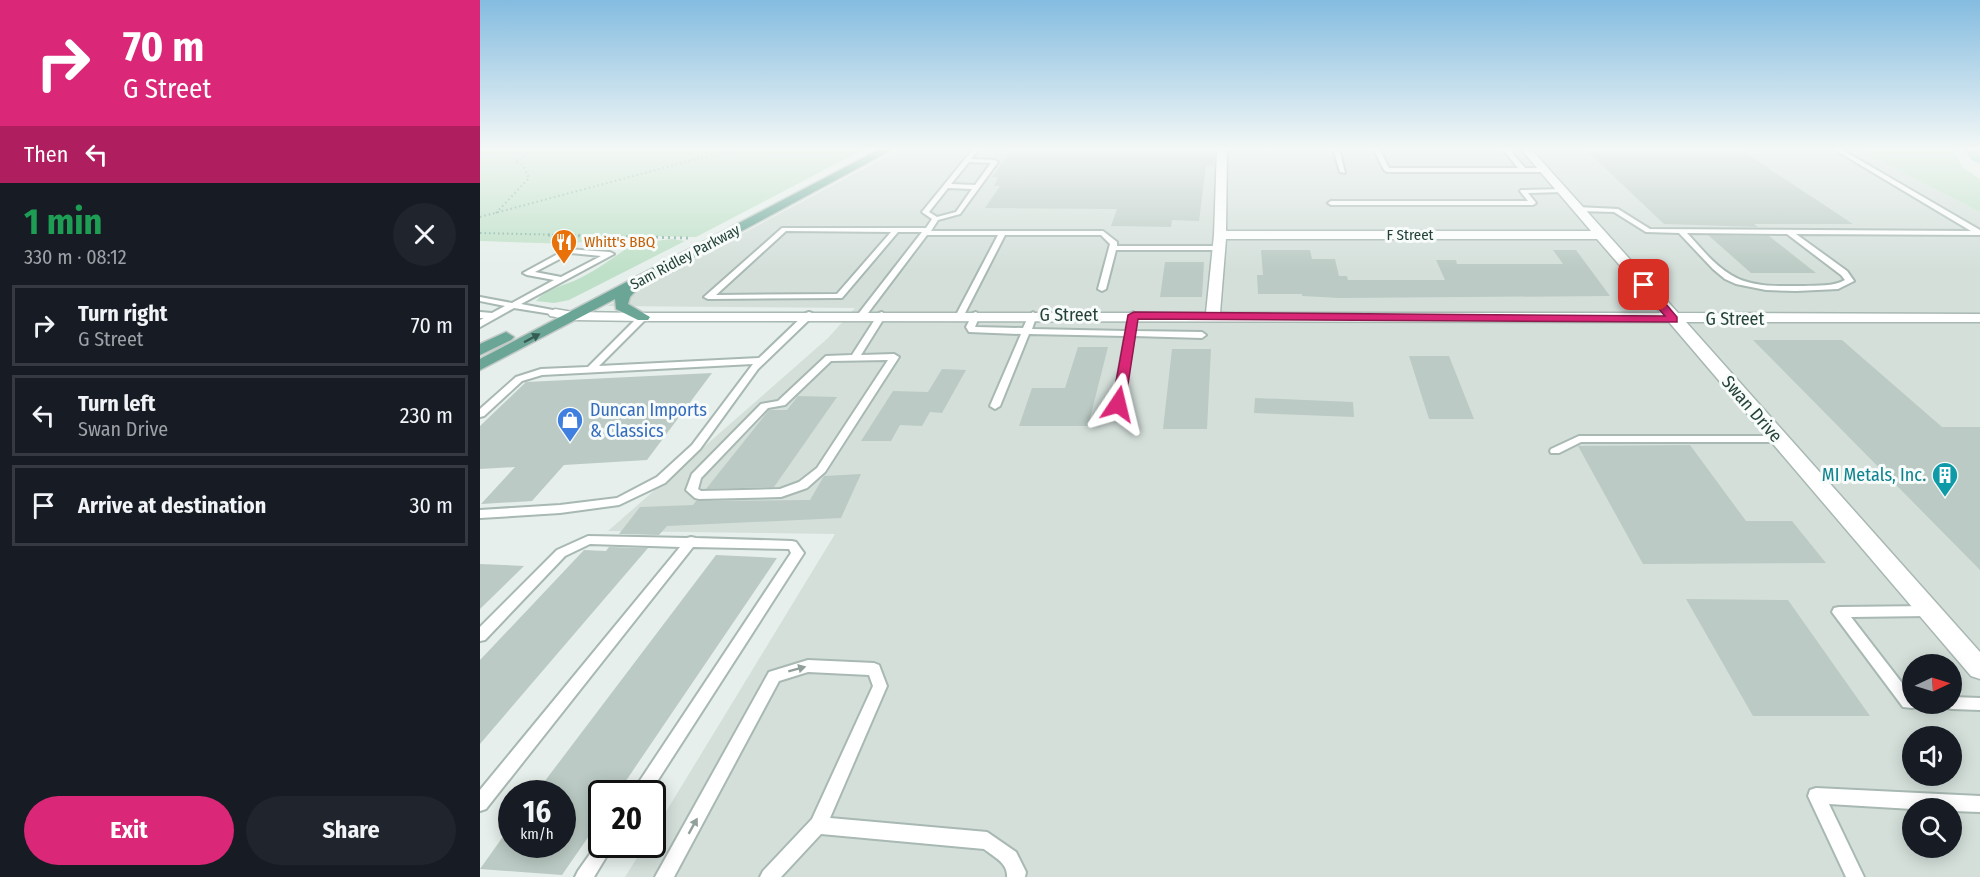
<!DOCTYPE html>
<html lang="en">
<head>
<meta charset="utf-8">
<style>
  body { margin:0; font-family:"Fira Sans Condensed",sans-serif; background:#20242c; color:#f1f3f6; height:100vh; display:flex; flex-direction:column; font-size:22px; white-space:nowrap }
  * { box-sizing:border-box; margin:0 }
  p { font-size:20px; color:#9ea1a6 }
  .icon { flex:none; width:33px; height:33px; fill:none; stroke:currentColor; stroke-width:2; stroke-linecap:round; stroke-linejoin:round }
  .map { position:relative; flex:1; overflow:hidden }
  .side { display:flex; flex-direction:column; background:#171b24; width:480px }
  .side>* { flex:none }
  .hud { background:#db2777; color:#fff; overflow:hidden }
  .needle { width:39px; rotate:86deg }
  .buttons { position:absolute; left:1422px; top:654px; display:grid; gap:12px }
  .buttons a { display:grid; place-items:center; width:60px; height:60px; border-radius:50%; background:#171b24; box-shadow:0 3px 15px #0003; font-size:30px }
  .speed { position:absolute; left:18px; top:780px; display:flex; gap:12px; font-size:30px; font-weight:700; text-align:center }
  .speed>* { display:grid; place-content:center; width:78px; height:78px; border-radius:50%; background:#171b24; box-shadow:0 3px 15px #0003; line-height:1 }
  .speed small { font-size:15px; font-weight:400 }
  .speed .limit { border:3px solid #111; border-radius:9px; background:#fff; color:#111 }
  .pin { position:absolute; display:grid; place-items:center; width:51px; height:51px; color:#fff; margin:-26px; border-radius:12px; box-shadow:0 3px 9px #0006 }
  .me { position:absolute; width:66px; margin:-33px; rotate:10deg; stroke-linejoin:round; filter:drop-shadow(0 0 4px #0008) }
  .turn { display:flex; align-items:center; gap:21px; height:126px; padding:0 24px; font-size:27px }
  .turn .icon { width:78px; height:78px; stroke-width:2.5 }
  .turn b { display:block; font-size:42px; line-height:51px }
  .then { display:flex; align-items:center; height:57px; padding:0 24px; background:#0003; gap:12px; font-size:22px }
  .round { display:grid; place-items:center; flex:none; width:63px; height:63px; border-radius:32px; background:#20242c }
  .headline { display:flex; align-items:center; justify-content:space-between; height:102px; padding:0 24px }
  h1 { font-size:36px; font-weight:700; line-height:45px; color:#1e9e55 }
  .primary-button { display:flex; gap:12px; margin-top:auto; padding:12px 24px }
  .primary-button a { flex:1; height:69px; border-radius:36px; background:#db2777; color:#fff; font-size:24px; font-weight:700; line-height:69px; text-align:center }
  .primary-button a+a { background:#20242c; color:#f1f3f6 }
  ul { padding:0; list-style:none }
  li { display:flex; align-items:center; gap:18px; height:81px; margin:0 12px 9px; padding:0 12px; border:3px solid #363941; border-radius:0px }
  li div { flex:1 }
  li b { display:block; font-size:22px }
  li em { font-style:normal }
  main { display:flex; flex:1; min-height:0 }
  .map>svg:first-child { display:block }
  .built { fill:#d4dfda; fill-rule:evenodd }
  .green { fill:#bfe0c8 }
  .lines { fill:none; stroke-linecap:round; stroke-linejoin:round }
  .river { fill:#8ec9d4; fill-rule:evenodd }
  .building { fill:#bbcac4 }
  .lane-casing { stroke:#a8b8b2; stroke-width:4 }
  .street-casing { stroke:#a8b8b2; stroke-width:3 }
  .primary-casing { stroke:#c2cac8; stroke-width:3 }
  .path-far1 { stroke:#86b3a5; stroke-width:2; stroke-dasharray:1.5 3; stroke-linecap:butt }
  .path { stroke:#86b3a5; stroke-width:3; stroke-dasharray:2 4; stroke-linecap:butt }
  .lane { fill:#fff; fill-rule:evenodd }
  .street { fill:#fff; fill-rule:evenodd }
  .primary { fill:#6aa596; fill-rule:evenodd }
  .oneway { fill:#365b51 }
  .oneway2 { fill:#92a09c }
  .route { fill:#db2777; stroke:#8e194d; stroke-width:1.5 }
  .labels { text-anchor:middle; dominant-baseline:central; stroke-width:6; stroke-linejoin:round; paint-order:stroke }
  .far-street-label { font-size:15px; fill:#24423a; stroke:#f7fbf9 }
  .far-food-label { font-size:15px; fill:#c56008; stroke:#f7fbf9; text-anchor:start }
  .street-label { font-size:18px; fill:#24423a; stroke:#f7fbf9 }
  .shop-label { font-size:18px; fill:#366cbe; stroke:#f7fbf9; text-anchor:start }
  .culture-label { font-size:18px; fill:#0d838f; stroke:#f7fbf9; text-anchor:end }
</style>
</head>
<body>
<main>
<section class="side">
<div class="hud">
<div class="turn"><svg class="icon" aria-label="right" viewBox="0 0 24 24"><path d="M7 20v-9h11M14 6l5 5-5 5"/></svg><div><b>70 m</b>G Street</div></div>
<div class="then">Then<svg class="icon" aria-label="left" viewBox="0 0 24 24"><path d="M17 20v-9H6M10 6l-5 5 5 5"/></svg></div>
</div>
<div class="headline"><div><h1>1 min</h1><p>330 m · 08:12</p></div><a class="round"><svg class="icon" aria-label="close" viewBox="0 0 24 24"><path d="M6 6l12 12M18 6L6 18"/></svg></a></div>
<ul>
<li><svg class="icon" aria-label="right" viewBox="0 0 24 24"><path d="M7 20v-9h11M14 6l5 5-5 5"/></svg><div><b>Turn right</b><p>G Street</p></div><em>70 m</em></li>
<li><svg class="icon" aria-label="left" viewBox="0 0 24 24"><path d="M17 20v-9H6M10 6l-5 5 5 5"/></svg><div><b>Turn left</b><p>Swan Drive</p></div><em>230 m</em></li>
<li><svg class="icon" aria-label="arrive" viewBox="0 0 24 24"><path d="M6 21V4h12l-3 4 3 4H6"/></svg><div><b>Arrive at destination</b></div><em>30 m</em></li>
</ul>
<div class="primary-button"><a>Exit</a><a>Share</a></div>
</section>
<div class="map">
<svg width="1500" height="877" viewBox="0 0 1500 877">
  <rect width="100%" height="100%" fill="#e6efeb"/>
  <path class="built" d="M422,148H1386L1395,158L1500,212V877H145L165,845L172,844L173,833L355,534L128,531L348,338L375,308L127,306ZM1432,664H1472V704H1432ZM1432,736H1472V776H1432ZM1432,808H1472V848H1432Z"/>
  <path class="green" d="M0,148H386L216,237L160,236L174,238L175,241L192,239L205,241L89,300L74,303L56,301C67,288 84,286 98,279C121,268 138,254 157,241H106L89,244L0,241Z
    M1385,148H1473L1482,167L1500,179V212L1395,158Z"/>
  <g class="lines">
    <path class="river" d="M1483,148H1500V163L1493,161Z"/>
  </g>
  <path class="building" d="M533,148L692,152L693,148H728V151H735L734,166H726L719,221L692,220L691,227L631,226L637,209L505,208L520,186H514L518,177H512Z
    M1104,148H1258L1373,224H1274L1278,227L1184,224Z
    M1228,235L1289,236L1336,273H1271Z
    M781,250H830L832,259H855L859,276H867L868,280H965L956,260H976L977,264H1083L1073,250H1096L1130,296L860,298L822,296V294H778L777,275H783Z
    M685,262H724L722,297H680Z
    M1273,340H1362L1462,427H1500V570Z
    M598,347H628L608,426H539L552,388H585Z
    M692,349H731L727,429H683Z
    M929,356H969L994,419H949Z
    M462,369L486,370L462,413L450,412L442,426L420,425L411,441H381L413,391L448,392Z
    M232,373L167,460L84,465L52,501L1,504L35,467L0,469V426L46,382Z
    M318,396L357,397L294,487L226,489L289,410H307Z
    M775,398L873,402L874,417L774,413Z
    M1210,445L1266,521H1312L1346,563L1163,564L1098,446Z
    M381,474L361,518L187,526L179,535L139,534L160,507L213,505L216,501L330,500L344,476Z
    M129,547L168,548L0,744V660L104,550L126,551Z
    M236,555L297,558L137,794H122V817L82,875L0,869L32,824V844H82V794H55Z
    M0,564L44,566L0,609Z
    M1206,599L1308,600L1390,716H1273Z"/>
  <g class="lines">
    <g class="lane-casing">
      <path id="lane" d="M494,148H500L491,159L515,160L518,162L480,214L458,220L451,231H623L637,242V246H739L743,248L739,250H636L626,289L622,291L618,289L630,244L621,235H525L484,315L480,318L476,315L518,235H447L385,317H379V313L442,232H418L362,298L228,299L224,297L302,228H446L452,219L442,212ZM489,162L511,163L495,185L471,184ZM468,188L492,189L476,212L457,217L449,212ZM306,231L411,232L357,294L236,295Z
        M853,148H859L865,173L860,172Z
        M893,148H899L909,168H1038L1022,148H1028L1045,168H1064L1067,170L1064,172H907L904,170Z
        M1352,148H1359L1500,230V235L1316,234L1367,271L1374,281L1358,289L1316,291L1286,290L1256,284L1245,279L1233,269L1199,233L1166,232L1134,212L1097,211L1094,209L1097,207L1138,209L1170,229L1491,231ZM1207,233L1307,234L1361,275L1365,280C1353,287 1338,285 1324,286C1300,286 1272,288 1251,275C1234,265 1221,248 1207,233Z
        M1082,189L1085,191L1084,192L1048,193L1056,203L1053,205H851L848,203L851,201H1048L1040,191L1041,190Z
        M87,249L130,252L134,254L41,304L78,311V315L34,308L0,327V320L4,318H0V312L12,313L25,306L0,301V297L32,303L74,280L47,275L43,273ZM91,253L121,256L81,277L55,272Z
        M329,312L332,313V317L278,369L220,449L185,483L139,505L80,513L0,518V510L80,505L137,498L177,477L212,445L273,364L62,375L42,381L4,416L0,417V409L36,377L61,369L108,367L160,315H166V319L119,366L279,358L326,313Z
        M402,312L406,315L381,355L414,354L419,357L345,472L327,488L301,497L219,499L215,498L206,490L212,474L281,404L298,401L346,356L372,355L399,313ZM408,360L337,468L319,482L300,489L221,491L218,489L221,478L288,408L305,405L351,361Z
        M496,312L500,315L495,327L543,328L549,315L553,312L557,315L552,329L646,331L649,315L653,312L657,315L655,331L722,332L726,335L722,338L654,336L643,404L638,407L633,404L645,336L549,334L520,406L515,409L510,406L541,334L489,332L486,327L493,313Z
        M1099,436H1298L1303,439L1298,442H1101L1079,453H1071L1070,451L1071,449Z
        M108,536L207,538L211,537L216,538L312,541L316,542L324,553L169,794H151L311,553L309,549L213,547L6,809L0,811V790L200,547L110,544L85,556L5,640L0,641V627L77,550Z
        M1449,606L1454,607L1456,611L1454,615L1449,616L1371,617L1432,696V704H1439L1437,707L1432,708L1423,707L1352,612L1354,608L1359,607Z
        M328,660L394,663L399,665L407,686L350,818L507,832L536,852L546,872L545,877H527C528,863 514,857 504,849L341,834L301,877H280L283,871L332,819L393,686L389,675L328,672L299,681L194,877H175L289,672Z
        M1472,697L1500,698V710L1472,709L1467,708L1465,704H1472Z
        M1336,788L1500,796V812L1472,811V808L1432,809L1349,804L1384,877H1366L1328,796L1330,790Z
        M122,837V844H134L114,877H95L98,871Z"/>
    </g>
    <g class="street-casing">
      <path id="street" d="M737,148H747L746,231H1111L1040,148H1050L1198,313L1500,314V322H1206L1500,652V679L1491,676L1189,322L163,321L93,320L70,316L68,313L75,309L93,312L163,313H726L734,235ZM746,239H1117L1181,313H740Z"/>
    </g>
    <g class="primary-casing">
      <path id="primary" d="M402,148H415L160,286L150,297L148,304L170,317L168,320H158L136,309L135,299L0,370V359Z
        M26,332L34,337L31,340L0,355V344Z"/>
    </g>
    <path class="path-far1" d="M16,213L49,178L43,165L35,161L50,153L52,148
      M0,217L258,148
      M0,233L131,236"/>
    <path class="path" d="M68,235L209,238"/>
    <use href="#lane" class="lane"/>
    <use href="#street" class="street"/>
    <use href="#primary" class="primary"/>
  </g>
  <defs><path id="oneway-solid" d="M-6-.8H1V-3.2L6.5 0L1 3.2V.8H-6Z" transform="scale(1.5)"/></defs>
  <use class="oneway" href="#oneway-solid" transform="translate(52 338) rotate(-28)"/>
  <g class="oneway2">
    <use href="#oneway-solid" transform="translate(317 669) rotate(-15)"/>
    <use href="#oneway-solid" transform="translate(213 826) rotate(-61)"/>
  </g>
  <linearGradient id="sky" x2="0" y2="1"><stop stop-color="#84bce0"/><stop offset="0.55" stop-color="#f4f8f6"/><stop offset="1" stop-color="#f4f8f6" stop-opacity="0"/></linearGradient>
  <rect width="1500" height="271" fill="url(#sky)"/>
  <path class="route" d="M1160,283H1168L1197,317V322L658,319L645,404L638,407L632,404L648,315L654,312L1185,316L1160,288Z"/>
  <defs>
    <g id="restaurant-pin" transform="scale(1.35)"><path d="M0 17L-7.5 6A9.5 9.5 0 1 1 7.5 6Z" fill="#e8710a" stroke="#f7fbf9"/><path d="M-5-6h1v4h1v-4h1v4h1v-4h1v5L-1.5 .5V6h-2V.5L-5-1ZM5-6V6H3V1.5H1.5Q1.5-4 5-6Z" fill="#fff"/></g>
    <g id="shop-pin" transform="scale(1.35)"><path d="M0 17L-7.5 6A9.5 9.5 0 1 1 7.5 6Z" fill="#3f7fe0" stroke="#f7fbf9"/><path d="M-5-2.5h2.3a2.7 3.5 0 0 1 5.4 0H5L5.5 6h-11ZM-1.5-2.5h3a1.5 2.3 0 0 0-3 0Z" fill="#fff"/></g>
    <g id="building-pin" transform="scale(1.35)"><path d="M0 17L-7.5 6A9.5 9.5 0 1 1 7.5 6Z" fill="#0f9aa8" stroke="#f7fbf9"/><path d="M-4-6H4V6H1V3H-1V6H-4ZM-2.5-4.3h1.7v1.8h-1.7ZM.8-4.3h1.7v1.8H.8ZM-2.5-1h1.7V.8h-1.7ZM.8-1h1.7V.8H.8Z" fill="#fff"/></g>
  </defs>
  <g fill-rule="evenodd">
    <use href="#restaurant-pin" x="84" y="242"/>
    <use href="#shop-pin" x="90" y="420"/>
    <use href="#building-pin" x="1465" y="475"/>
  </g>
  <g class="labels">
    <g class="far-street-label">
      <text x="930" y="235">F Street</text>
      <text transform="translate(205 257) rotate(-28)">Sam Ridley Parkway</text>
    </g>
    <g class="far-food-label">
      <text x="104" y="242">Whitt's BBQ</text>
    </g>
    <g class="street-label">
      <text x="589" y="315">G Street</text>
      <text x="1255" y="319">G Street</text>
      <text transform="translate(1272 409) rotate(49)">Swan Drive</text>
    </g>
    <g class="shop-label">
      <text x="110" y="410">Duncan Imports<tspan x="110" dy="21">&amp; Classics</tspan></text>
    </g>
    <g class="culture-label">
      <text x="1446" y="475">MI Metals, Inc.</text>
    </g>
  </g>
</svg>
<div class="buttons">
<a><svg class="needle" viewBox="-14 -14 28 28"><path d="M0-13l5 13h-10z" fill="#e53935"/><path d="M0 13l5-13h-10z" fill="#9ea1a6"/></svg></a>
<a><svg class="icon" aria-label="sound" viewBox="0 0 24 24"><path d="M4 9h4l5-4v14l-5-4H4zM17 9q2 3 0 6"/></svg></a>
<a><svg class="icon" aria-label="search" viewBox="0 0 24 24"><circle cx="10" cy="10" r="6"/><path d="M15 15l6 6"/></svg></a>
</div>
<div class="speed"><div>16<small>km/h</small></div><div class="limit">20</div></div>
<div class="pin" style="left:1164px;top:285px;background:#d93025"><svg class="icon" aria-label="arrive" viewBox="0 0 24 24"><path d="M6 21V4h12l-3 4 3 4H6"/></svg></div>
<svg class="me" style="left:638px;top:404px" viewBox="-20 -20 40 40"><path d="M0-17L14 15 0 8-14 15z" fill="#db2777" stroke="#fff" stroke-width="4"/></svg>
</div>
</main>
</body>
</html>
